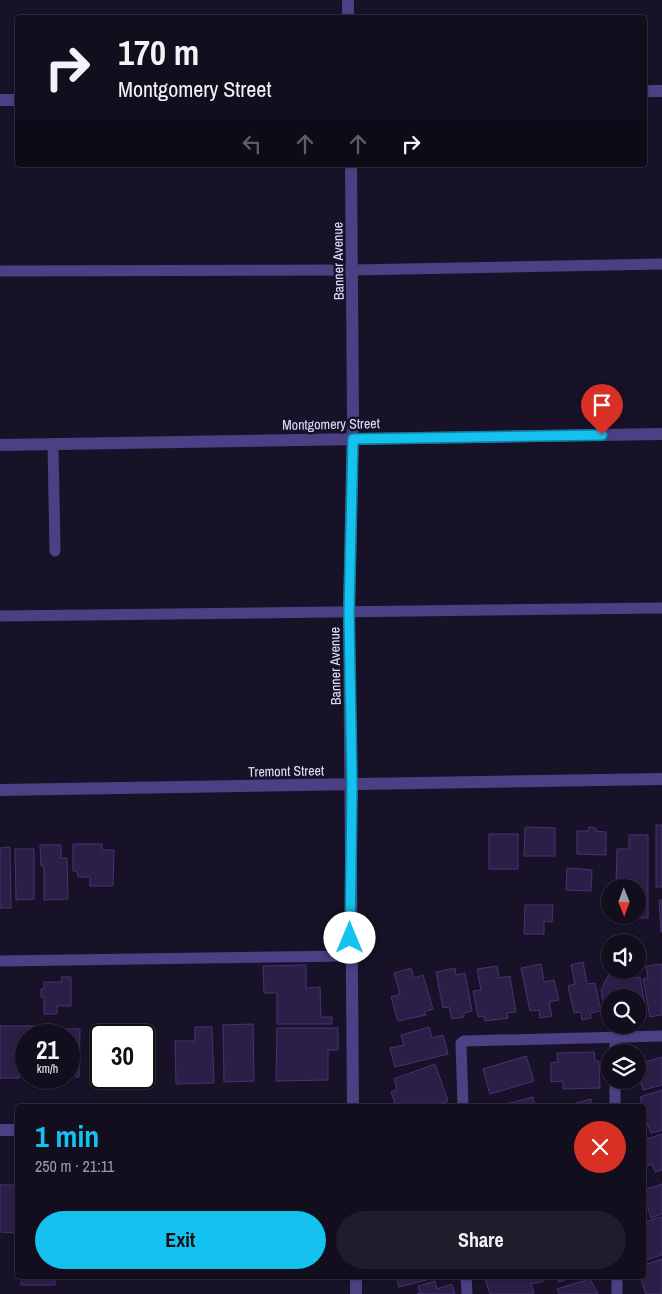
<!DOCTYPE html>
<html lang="en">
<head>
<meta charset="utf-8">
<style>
  body { margin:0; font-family:"Archivo Narrow",sans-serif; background:#1f1c2b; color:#f1f3f6; height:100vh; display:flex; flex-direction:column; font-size:19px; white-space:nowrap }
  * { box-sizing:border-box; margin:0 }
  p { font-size:16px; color:#9c9ca4 }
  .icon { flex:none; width:28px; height:28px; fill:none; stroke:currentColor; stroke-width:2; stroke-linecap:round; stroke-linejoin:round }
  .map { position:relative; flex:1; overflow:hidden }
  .details { position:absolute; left:15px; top:1104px; width:631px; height:175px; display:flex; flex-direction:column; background:#120e1e; border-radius:5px; box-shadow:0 1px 4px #0004,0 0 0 1px #312e3c }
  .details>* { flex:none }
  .top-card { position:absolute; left:15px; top:15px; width:632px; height:152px; border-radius:5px; box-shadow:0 1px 4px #0004,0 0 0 1px #312e3c; background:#120e1e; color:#f1f3f6; overflow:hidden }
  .needle { width:32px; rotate:179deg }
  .tools { position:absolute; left:601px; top:879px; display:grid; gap:10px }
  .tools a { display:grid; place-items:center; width:45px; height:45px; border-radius:50%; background:#120e1e; box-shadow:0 1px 4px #0004,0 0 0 1px #312e3c; font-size:25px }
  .speed { position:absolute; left:15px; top:1024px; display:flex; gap:10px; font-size:25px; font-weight:700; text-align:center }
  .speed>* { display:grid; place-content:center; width:65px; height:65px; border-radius:50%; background:#120e1e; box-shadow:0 1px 4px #0004,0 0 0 1px #312e3c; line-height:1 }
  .speed small { font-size:12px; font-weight:400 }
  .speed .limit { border:2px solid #111; border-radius:8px; background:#fff; color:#111 }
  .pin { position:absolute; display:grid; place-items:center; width:42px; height:42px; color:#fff; margin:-51px -21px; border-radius:50% 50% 50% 0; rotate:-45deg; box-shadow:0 0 5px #0007 }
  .pin .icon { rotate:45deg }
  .me { position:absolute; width:55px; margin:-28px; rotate:0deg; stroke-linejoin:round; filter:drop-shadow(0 0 4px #0008) }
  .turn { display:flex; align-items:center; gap:18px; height:105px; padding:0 20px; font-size:22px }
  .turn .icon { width:65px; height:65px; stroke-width:2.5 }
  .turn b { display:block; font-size:35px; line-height:42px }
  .lanes { display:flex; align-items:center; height:48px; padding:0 20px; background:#0003; justify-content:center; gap:25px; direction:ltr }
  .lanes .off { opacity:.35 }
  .round { display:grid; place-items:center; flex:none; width:52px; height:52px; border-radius:26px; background:#1f1c2b }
  .headline { display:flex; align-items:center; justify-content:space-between; height:85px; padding:0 20px }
  h1 { font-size:30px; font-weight:700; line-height:38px; color:#15c2ef }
  .cta { display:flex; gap:10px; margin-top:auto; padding:10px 20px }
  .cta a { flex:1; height:58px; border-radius:30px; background:#15c2ef; color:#111; font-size:20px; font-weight:700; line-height:58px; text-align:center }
  .cta a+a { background:#1f1c2b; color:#f1f3f6 }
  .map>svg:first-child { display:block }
  .building { fill:#2c1f47; stroke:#463372 }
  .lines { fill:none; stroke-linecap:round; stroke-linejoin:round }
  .lane { stroke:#4a4083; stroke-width:11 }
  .street { stroke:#4a4083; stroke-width:12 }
  .route-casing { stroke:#0e7e9b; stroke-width:12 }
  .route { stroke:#15c2ef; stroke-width:9 }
  .labels { text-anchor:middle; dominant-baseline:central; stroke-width:5; stroke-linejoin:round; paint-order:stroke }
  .street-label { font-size:14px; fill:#e3dbfd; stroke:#181228 }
</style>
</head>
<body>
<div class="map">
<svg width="662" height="1294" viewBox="0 0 662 1294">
  <rect width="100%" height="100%" fill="#181228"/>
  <path class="building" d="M656,825H662V887H656Z
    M525,827L555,828V856H524Z
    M589,827L596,828V831L606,832V855L577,854V831H588Z
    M489,834H518V869H489Z
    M629,835H648V918H616V915H638V888H616L617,849H629Z
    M73,844H102V850H114L113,886H90V877H78L77,871H73Z
    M40,845H61V858H67L68,899L44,900V866H41Z
    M10,847L11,908H0V848Z
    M15,849H34V899L16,900Z
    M567,868L592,870L591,891L566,890Z
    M659,900H662V932H661Z
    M525,905H553L552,922L544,921V934H524Z
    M583,962L587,984L595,983L601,1011L590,1013L591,1018L582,1020L581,1012L574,1013L568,986L575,984L571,965Z
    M541,964L544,982L554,980L559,1000L549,1002L552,1016L540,1018L539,1010L530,1011L521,968Z
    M662,964V1015L650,1017L643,979L648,978L646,966Z
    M306,965V988L320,987L321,1017H332V1024H277V993H264L263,966Z
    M497,966L499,978L510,976L516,1012L507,1013L508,1018L485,1021L484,1016L478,1017L473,991L481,990L477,969Z
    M411,968L414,978L423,975L433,1009L424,1012L426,1015L398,1021L391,997L400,994L394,973Z
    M455,968L456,975L465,973L472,1011L464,1013V1017L452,1019L449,1007L443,1008L436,972Z
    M611,970H627L628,979L640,977L647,1017L638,1019V998H610V1023L607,1024L601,990Z
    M61,977H71V1006H57V1014H44V997H41V989H44V982H62Z
    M253,1024L254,1081L224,1082L223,1025Z
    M0,1026H36V1035H26V1075H19V1078H0Z
    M195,1027H212L214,1083L176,1084L175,1041H195Z
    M429,1027L432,1038L443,1035L448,1054L395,1067L390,1048L404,1045L401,1035Z
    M277,1028H338V1050H328V1080L276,1081Z
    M66,1029H80L79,1077H76L75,1074L69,1075V1035H66Z
    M594,1052L595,1061H599L600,1088L563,1089V1081L551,1082V1063L558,1062L557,1053Z
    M526,1056L534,1081L490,1094L483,1069Z
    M662,1057V1085L643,1090L641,1083L635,1085L634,1080H638V1064Z
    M435,1064L448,1101L434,1106H396L391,1092L397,1089L394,1079Z
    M42,1078H66V1082H42Z
    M662,1090V1130L651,1133L647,1123L644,1124V1106H640L642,1105L640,1097Z
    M533,1097L535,1106H498Z
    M591,1099L593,1106H565Z
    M662,1134V1170L655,1172L652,1164L644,1167V1140Z
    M662,1184V1214L651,1218L648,1208L644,1209V1190Z
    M0,1185H18L16,1233L0,1232Z
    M662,1217V1255L646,1260L644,1253V1222Z
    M662,1259V1294H646L640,1276H644V1265Z
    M21,1276H55V1285H21Z
    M396,1276H442L399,1287Z
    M484,1276H542L544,1281L531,1284L534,1293L532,1294H490Z
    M557,1276H588L576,1280L575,1276L559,1282Z
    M590,1279L598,1294H559L557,1289Z
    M435,1281L437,1289L452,1284L455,1294H417L420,1293L418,1286Z"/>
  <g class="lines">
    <path class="lane" d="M0,271L353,270L662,264
      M53,444L55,551
      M0,616L662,608
      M0,961L350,956
      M615,1052V1038
      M615,1080V1106
      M463,1106L461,1043L464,1041L662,1036
      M466,1276L467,1294
      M617,1276V1294"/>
    <path class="street" d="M348,0V18
      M645,91H662
      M0,100H18
      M351,165L353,417L349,613L353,1106
      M0,445L662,434
      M0,790L662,779
      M0,1130H18
      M356,1276V1294"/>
  </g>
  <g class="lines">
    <g class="route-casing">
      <path id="route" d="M350,938L352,786L349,613L353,439L602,435"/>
    </g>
    <use href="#route" class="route"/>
  </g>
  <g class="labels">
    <g class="street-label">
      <text transform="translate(338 261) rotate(-91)">Banner Avenue</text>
      <text transform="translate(331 424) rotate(-1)">Montgomery Street</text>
      <text transform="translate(335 666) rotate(-91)">Banner Avenue</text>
      <text transform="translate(286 771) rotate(-1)">Tremont Street</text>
    </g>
  </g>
</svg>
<div class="tools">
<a><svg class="needle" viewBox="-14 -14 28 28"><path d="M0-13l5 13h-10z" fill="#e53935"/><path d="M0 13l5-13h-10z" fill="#9c9ca4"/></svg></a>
<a><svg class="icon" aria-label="sound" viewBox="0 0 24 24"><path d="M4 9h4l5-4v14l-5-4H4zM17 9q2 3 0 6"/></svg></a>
<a><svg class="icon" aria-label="search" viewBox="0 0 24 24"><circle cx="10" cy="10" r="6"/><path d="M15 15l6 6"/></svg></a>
<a><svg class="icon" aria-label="layers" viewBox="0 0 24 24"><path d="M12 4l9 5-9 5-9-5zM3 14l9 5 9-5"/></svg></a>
</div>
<div class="speed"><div>21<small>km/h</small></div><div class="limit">30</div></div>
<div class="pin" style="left:602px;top:435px;background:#d93025"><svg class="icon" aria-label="arrive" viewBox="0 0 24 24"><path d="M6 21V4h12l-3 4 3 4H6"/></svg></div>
<svg class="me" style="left:350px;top:938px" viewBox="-20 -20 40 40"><circle r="19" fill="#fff"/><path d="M0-13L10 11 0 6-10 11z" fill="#15c2ef"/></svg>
<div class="top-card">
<div class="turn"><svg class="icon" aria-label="right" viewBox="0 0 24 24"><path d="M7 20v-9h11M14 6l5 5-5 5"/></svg><div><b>170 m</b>Montgomery Street</div></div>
<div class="lanes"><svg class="icon off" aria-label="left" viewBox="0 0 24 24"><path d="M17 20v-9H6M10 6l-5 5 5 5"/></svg><svg class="icon off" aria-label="ahead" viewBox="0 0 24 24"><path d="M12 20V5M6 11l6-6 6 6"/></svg><svg class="icon off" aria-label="ahead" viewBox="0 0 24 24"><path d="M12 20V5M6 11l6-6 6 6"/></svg><svg class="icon" aria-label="right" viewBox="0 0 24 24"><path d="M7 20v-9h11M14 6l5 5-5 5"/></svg></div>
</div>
<section class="details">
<div class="headline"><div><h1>1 min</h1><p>250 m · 21:11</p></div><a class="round" style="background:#d93025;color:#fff"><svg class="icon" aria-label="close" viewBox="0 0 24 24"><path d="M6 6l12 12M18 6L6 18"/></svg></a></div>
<div class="cta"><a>Exit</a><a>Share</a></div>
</section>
</div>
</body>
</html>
